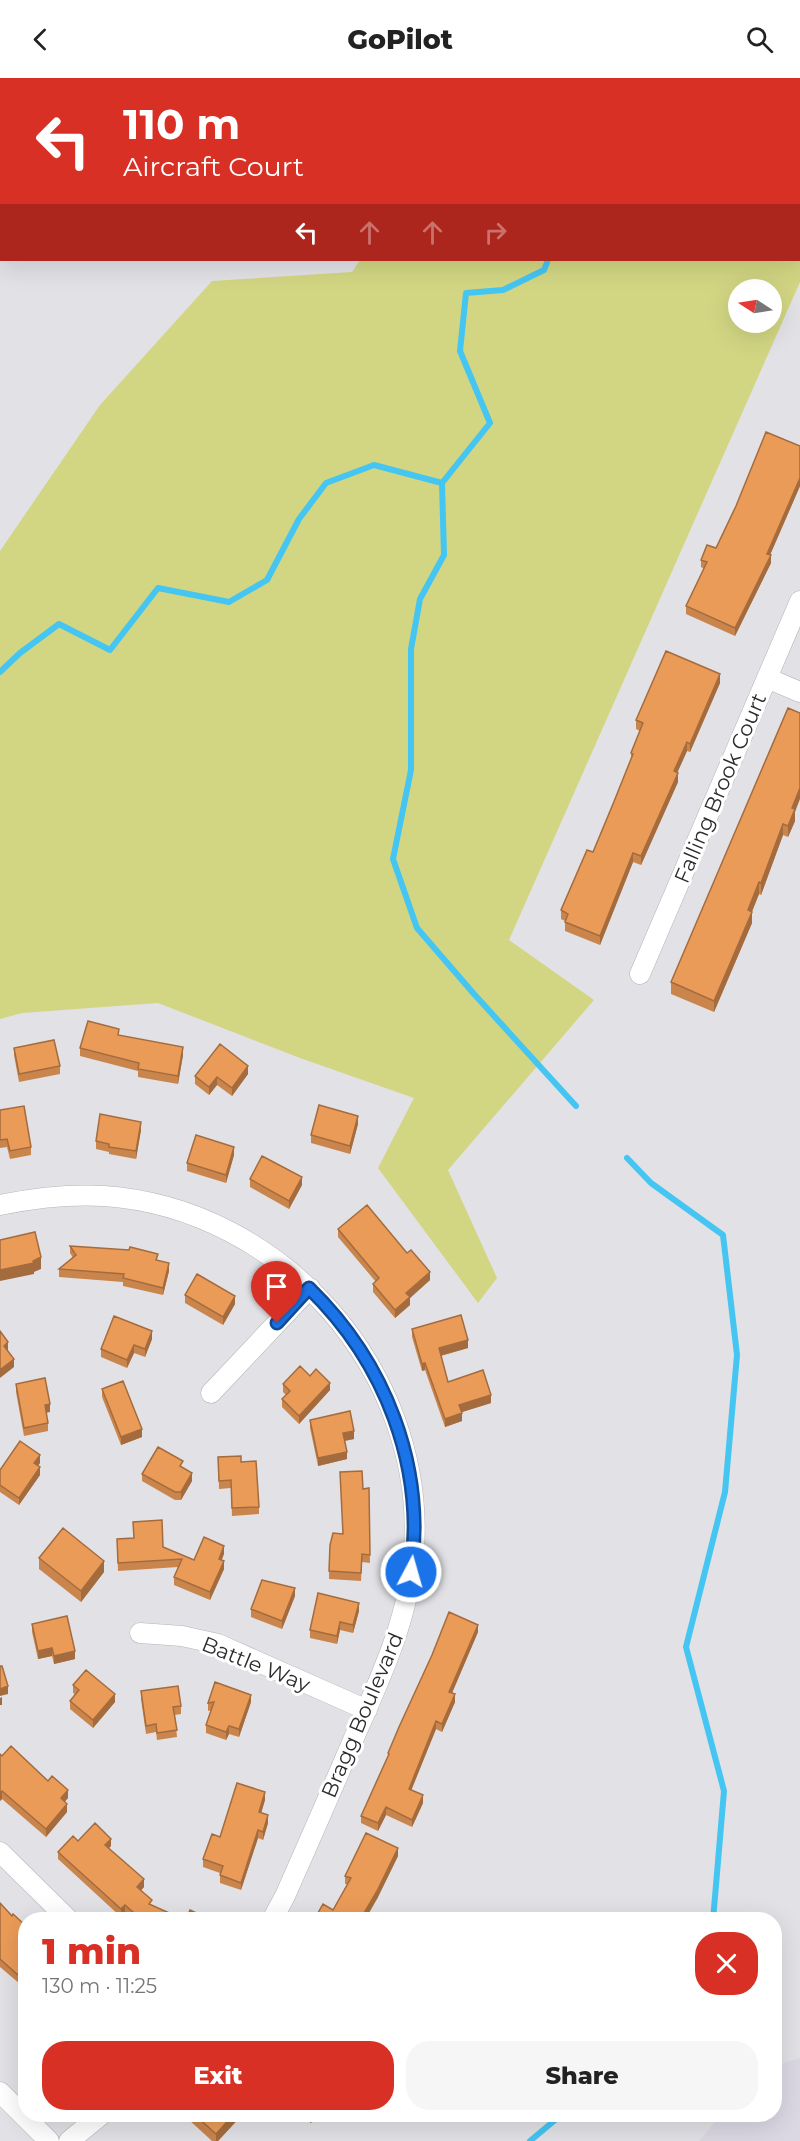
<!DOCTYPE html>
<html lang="en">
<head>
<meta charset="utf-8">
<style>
  body { margin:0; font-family:Montserrat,sans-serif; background:#f6f6f6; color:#222; height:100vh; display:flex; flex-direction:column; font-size:22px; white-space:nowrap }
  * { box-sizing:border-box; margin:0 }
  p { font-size:20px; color:#767676 }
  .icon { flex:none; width:33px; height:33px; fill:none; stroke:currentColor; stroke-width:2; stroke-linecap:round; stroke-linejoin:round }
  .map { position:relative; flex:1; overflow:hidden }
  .sheet { position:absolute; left:18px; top:1834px; width:764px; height:210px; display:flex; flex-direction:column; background:#fff; border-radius:24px; box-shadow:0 6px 24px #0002 }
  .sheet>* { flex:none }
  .top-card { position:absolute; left:0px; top:0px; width:801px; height:183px; box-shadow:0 6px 24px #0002; background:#d93025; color:#fff; overflow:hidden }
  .needle { width:39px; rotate:282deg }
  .tools { position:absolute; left:728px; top:201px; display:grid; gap:12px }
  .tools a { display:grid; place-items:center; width:54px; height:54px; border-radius:50%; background:#fff; box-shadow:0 6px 24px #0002; font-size:30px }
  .pin { position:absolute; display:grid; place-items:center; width:51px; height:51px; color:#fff; margin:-62px -26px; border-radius:50% 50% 50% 0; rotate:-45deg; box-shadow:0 0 6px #0007 }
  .pin .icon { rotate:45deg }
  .me { position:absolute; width:66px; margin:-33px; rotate:6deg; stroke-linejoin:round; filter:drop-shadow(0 0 4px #0008) }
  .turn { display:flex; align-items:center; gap:21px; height:126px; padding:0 24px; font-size:27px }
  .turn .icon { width:78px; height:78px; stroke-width:2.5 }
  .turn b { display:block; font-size:42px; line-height:51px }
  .lanes { display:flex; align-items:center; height:57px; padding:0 24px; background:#0003; justify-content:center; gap:30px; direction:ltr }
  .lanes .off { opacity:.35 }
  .round { display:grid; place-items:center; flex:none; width:63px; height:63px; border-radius:24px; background:#f6f6f6 }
  .summary { display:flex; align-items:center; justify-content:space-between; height:102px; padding:0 24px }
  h1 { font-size:36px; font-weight:800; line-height:45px; color:#d93025 }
  .action { display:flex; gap:12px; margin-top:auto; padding:12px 24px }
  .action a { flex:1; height:69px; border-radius:24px; background:#d93025; color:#fff; font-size:24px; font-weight:800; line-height:69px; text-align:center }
  .action a+a { background:#f6f6f6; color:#222 }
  header { display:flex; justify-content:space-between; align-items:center; height:78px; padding:0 24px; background:#fff; font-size:27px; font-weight:800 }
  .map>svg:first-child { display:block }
  .built { fill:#dbd8e4 }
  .green { fill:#d2d683; fill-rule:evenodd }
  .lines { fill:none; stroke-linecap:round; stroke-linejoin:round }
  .stream { stroke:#44c5f2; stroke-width:6 }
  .minor-casing { stroke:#b5b4b8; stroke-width:21 }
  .minor { stroke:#fff; stroke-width:20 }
  .rail { stroke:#767678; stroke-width:4.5 }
  .wall { fill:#ca854c }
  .shaded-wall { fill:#a46c3e }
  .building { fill:#eb9b58; stroke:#a46c3e; stroke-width:1.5 }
  .route-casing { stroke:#114b97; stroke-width:15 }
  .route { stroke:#1a73e8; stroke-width:10 }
  .labels { text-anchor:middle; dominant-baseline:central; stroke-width:6; stroke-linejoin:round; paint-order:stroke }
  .street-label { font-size:21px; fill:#2c2c2d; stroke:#fff }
</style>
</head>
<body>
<header><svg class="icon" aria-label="back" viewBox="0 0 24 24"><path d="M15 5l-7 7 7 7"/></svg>GoPilot<svg class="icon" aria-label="search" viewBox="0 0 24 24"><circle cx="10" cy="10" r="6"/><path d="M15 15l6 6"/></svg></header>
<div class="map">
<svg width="800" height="2063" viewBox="0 0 800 2063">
  <rect width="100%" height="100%" fill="#e2e1e5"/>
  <path class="built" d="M800,1980V2063H699L721,2037H774V1988Z"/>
  <path class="green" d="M800,181V204L509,862L594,922L448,1092L497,1200L478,1225L378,1090L414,1020L300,980L158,925L22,935L0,941V473L100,327L212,203L352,194L360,182ZM738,212H771V244H738Z"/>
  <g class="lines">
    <path class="stream" d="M548,182L544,192L503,212L466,215L460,273L490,345L442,405L444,477L420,521L411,571V692L393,781L417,850L474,916L576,1028
      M0,594L20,575L59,546L110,572L158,510L229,524L267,502L299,441L326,405L374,387L442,405
      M627,1080L651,1105L723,1157L737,1277L725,1414L686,1569L724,1713L713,1842
      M530,2063L561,2037"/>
    <g class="minor-casing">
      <path id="minor" d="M239,0L242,1
        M156,2L160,0
        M0,72H2
        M767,600L800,614
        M640,896L800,523
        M0,1127C34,1120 69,1116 104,1118C282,1130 426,1294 414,1472C409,1540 380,1601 353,1662C331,1714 308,1766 285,1818L272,1842
        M211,1315L310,1210
        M140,1555L182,1558L218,1566L367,1632
        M0,1774L69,1842
        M0,2014L49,2063
        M69,2063L101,2037"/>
    </g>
    <use href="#minor" class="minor"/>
    <path class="rail" d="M512,0L515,2
      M539,0L543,2
      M573,0L576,2"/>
  </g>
  <path class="wall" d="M5,0H65V2H2V23L0,19V2Z
    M800,408L770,477L771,485L735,558L686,536V528L704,491L701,489V482Z
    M720,605L690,674L687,673L677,695L678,704L641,787L633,784L600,867L565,853V843L561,841V832L593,774L631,682V675L640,653L636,651V642Z
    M788,630L795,743L788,759L783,757L761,817L759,816L752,834V845L714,934L671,916V904Z
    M119,958L183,977L178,1006L138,999V993L80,978V970Z
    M14,970L60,988V996L19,1004L14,977Z
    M248,996L232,1018L217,1007L209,1017L195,1006V998Z
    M0,1032L31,1069V1077L10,1081L7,1069L0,1070Z
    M358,1046L350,1076L311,1065V1057Z
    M141,1052L136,1081L109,1076V1074L96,1071V1063Z
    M234,1077L226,1105L187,1093V1085Z
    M250,1101L302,1107L289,1131L250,1109Z
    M338,1151L407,1175L430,1202L410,1220V1227L395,1240L373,1214V1206L376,1204L338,1159Z
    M70,1168L158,1182L169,1193L163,1217L123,1208V1204L59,1199V1191L73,1180L70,1175Z
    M185,1217L235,1226L223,1247L185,1225Z
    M412,1251L468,1270L441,1278L448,1304L491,1325L462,1334V1343L445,1349L425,1292L422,1293L412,1259Z
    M152,1261L145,1279L134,1275L127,1290L101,1279V1271Z
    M310,1298L330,1312L299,1346L282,1329V1321L286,1317L283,1314V1306Z
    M16,1306L50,1334H46L48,1345V1353L24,1358L16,1314Z
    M102,1311L142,1359L121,1367L102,1319Z
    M310,1342L354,1361L345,1363L347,1381L318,1388L310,1350Z
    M218,1379L259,1429V1436L232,1438L231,1410L219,1411Z
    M40,1385L38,1388L40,1397L19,1427L0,1414V1392Z
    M142,1396L192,1403L181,1422H175L142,1403Z
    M369,1410L370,1485L362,1484L361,1503L329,1501V1493L342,1456L363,1411Z
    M117,1461L163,1469L194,1482L224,1476L221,1482L224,1491L210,1522L174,1507V1499L178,1489L118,1493Z
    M39,1480L104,1494L81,1524L39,1491Z
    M295,1518L282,1551L251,1539V1531Z
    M359,1533L353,1555L340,1552L337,1566L310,1560V1552Z
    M32,1546L75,1581L54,1586L52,1578L38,1581L32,1554Z
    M478,1554L452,1615L455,1624L442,1654L436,1651L411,1712L423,1725L412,1749L386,1737L378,1753L361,1745V1738L388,1679V1675Z
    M215,1604L251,1624L239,1659L229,1656L226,1662L206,1655V1647L212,1632L208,1633V1625Z
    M73,1607L115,1624L93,1650L70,1631V1623L75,1616L73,1615Z
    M141,1613L181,1628V1636L175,1637L177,1659L157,1662L156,1654L146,1656L141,1621Z
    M0,1676L48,1703L68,1720L64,1724L67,1734L46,1759L2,1721L0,1723Z
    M265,1722L261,1735L268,1745L263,1762L258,1760L241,1812L220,1805V1795L203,1789V1781L220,1759Z
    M78,1763L111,1768L109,1770L144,1809L141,1812L152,1828L185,1842H133L125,1835L121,1839L58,1781V1774Z
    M398,1778L377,1821L333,1832L347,1806H345V1798Z
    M0,1825L12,1838L26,1848V1911L0,1889Z
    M188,2037H242L218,2063H212L188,2041Z"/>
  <path class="shaded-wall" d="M800,400V408L767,484V476Z
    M771,477V485L735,558V550Z
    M720,596V605L690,674V666Z
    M687,664V673L674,702V693Z
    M678,695V704L641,787V778Z
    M800,710V721L795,734V743L788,759V748L792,730Z
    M783,746V757L761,817V805Z
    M633,775V784L600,867V858Z
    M759,804V816L748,843V832Z
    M752,834V845L714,934V923Z
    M183,969V977L178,1006V998Z
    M248,988V996L232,1018V1010Z
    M217,999V1007L209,1017V1009Z
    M358,1038V1046L350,1076V1068Z
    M141,1044V1052L136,1081V1073Z
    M234,1069V1077L226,1105V1097Z
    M302,1099V1107L289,1131V1123Z
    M41,1179V1191L34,1194V1196L0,1203V1192L33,1183Z
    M169,1185V1193L163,1217V1210Z
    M430,1194V1202L410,1220V1227L395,1240V1232L406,1215Z
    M235,1218V1226L223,1247V1239Z
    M152,1253V1261L145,1279V1271Z
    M468,1262V1270L439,1278V1270Z
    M8,1264V1272L4,1276V1268Z
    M134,1267V1275L127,1290V1282Z
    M14,1281V1289L0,1300V1292Z
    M425,1285V1292L422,1293V1286Z
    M330,1305V1312L299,1346V1338Z
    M491,1317V1325L459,1335V1327Z
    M50,1326V1334L45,1335V1327Z
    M462,1335V1343L445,1349V1341Z
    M142,1351V1359L121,1367V1359Z
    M354,1353V1361L343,1363V1355Z
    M347,1374V1381L318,1388V1380Z
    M40,1377V1385L34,1393V1385Z
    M40,1389V1397L19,1427V1420Z
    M192,1395V1403L181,1422V1414Z
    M224,1468V1476L219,1489V1481Z
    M104,1483V1494L81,1524V1513Z
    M224,1483V1491L210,1522V1514Z
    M295,1510V1518L282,1551V1543Z
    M359,1525V1533L353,1555V1547Z
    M340,1544V1552L337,1566V1558Z
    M478,1547V1554L449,1622V1614Z
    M52,1570V1578L38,1581V1573Z
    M75,1573V1581L54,1586V1578Z
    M8,1608V1616L0,1618V1611Z
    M115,1616V1624L93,1650V1642Z
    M455,1616V1624L442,1654V1646Z
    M251,1617V1624L239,1659V1651Z
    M2,1619V1627H0V1620Z
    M436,1643V1651L409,1718V1711Z
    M229,1648V1656L226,1662V1654Z
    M68,1712V1720L61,1728V1720Z
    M2,1713V1721L0,1723V1715Z
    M265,1714V1722L259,1742V1734Z
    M423,1717V1725L412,1749V1742Z
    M67,1726V1734L46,1759V1751Z
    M386,1729V1737L378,1753V1745Z
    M268,1737V1745L263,1762V1754Z
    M258,1752V1760L241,1812V1805Z
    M111,1761V1768L105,1774V1767Z
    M398,1770V1778L377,1821L365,1842H360Z
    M144,1801V1809L137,1817V1809Z
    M125,1827V1835L121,1839V1831Z
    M233,2037H242L218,2063H216V2056Z
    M310,2037H332L310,2045Z"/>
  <path class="building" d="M5,0H65V1L63,2H2V11L0,7V2Z
    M305,0H334V2H304Z
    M0,136L2,137V169L0,171Z
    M766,354L800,368V400L767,476L771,477L735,550L686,528L707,484L701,482L707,467L716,470L736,428Z
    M666,573L720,596L690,666L687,664L674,693L678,695L641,778L633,775L600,858L565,844L568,836L561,832L587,772L593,774L613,726L633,676L631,675L643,645L636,642Z
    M788,630L800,635V710L792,730L795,731L788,748L783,746L761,805L759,804L748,832L752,834L714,923L671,904Z
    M88,943L119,951L118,957L183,969L178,998L138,991L139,985L80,970Z
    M54,962L60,988L19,996L14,970Z
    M220,966L248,988L232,1010L217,999L209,1009L195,998Z
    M319,1027L358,1038L350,1068L311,1057Z
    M24,1028L31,1069L10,1073L7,1061L0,1062V1032Z
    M100,1036L141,1044L136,1073L109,1069V1066L96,1063Z
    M196,1057L234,1069L226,1097L187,1085Z
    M262,1078L302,1099L289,1123L250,1101Z
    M367,1127L407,1175L411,1172L430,1194L406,1215L410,1219L395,1232L373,1206L379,1200L338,1151Z
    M35,1154L41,1179L33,1183L34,1185L0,1192V1162Z
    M70,1168L129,1172L130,1169L158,1176L156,1182L169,1185L163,1210L123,1200L124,1196L59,1191L76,1177Z
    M197,1196L235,1218L223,1239L185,1217Z
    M461,1237L468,1262L439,1270L448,1304L483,1292L491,1317L459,1327L462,1335L445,1341L425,1285L422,1286L412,1251Z
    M114,1238L152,1253L145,1271L134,1267L127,1282L101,1271Z
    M0,1253L8,1264L4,1268L14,1281L0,1292Z
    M300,1288L310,1298L316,1291L330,1305L299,1338L282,1321L290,1313L283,1306Z
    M45,1300L50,1326L45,1327L48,1345L24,1350L16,1306Z
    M123,1303L142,1351L121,1359L102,1311Z
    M350,1333L354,1353L343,1355L347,1374L318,1380L310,1342Z
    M20,1363L40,1377L34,1385L40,1389L19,1420L0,1407V1392Z
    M158,1369L183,1383L180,1388L192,1395L181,1414H175L142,1396Z
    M241,1378V1384L256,1383L259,1429L232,1430L231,1402L219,1403L218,1379Z
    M362,1393L363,1411L369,1410L370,1477L362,1476L361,1495L329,1493L330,1467L333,1455L343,1456L340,1394Z
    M162,1442L163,1469L194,1482L204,1459L224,1468L219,1481L224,1483L210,1514L174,1499L182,1481L118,1485L117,1461L134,1460L133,1444Z
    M63,1450L104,1483L81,1513L39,1480Z
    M262,1502L295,1510L282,1543L251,1531Z
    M318,1515L359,1525L353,1547L340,1544L337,1558L310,1552Z
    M449,1534L478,1547L449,1614L455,1616L442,1646L436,1643L409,1711L423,1717L412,1742L386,1729L378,1745L361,1738L389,1676L388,1675L399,1649L432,1577Z
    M67,1538L75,1573L54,1578L52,1570L38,1573L32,1546Z
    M0,1588H2L8,1608L0,1611Z
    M86,1592L115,1616L93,1642L70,1623L79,1612L73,1607Z
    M215,1604L251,1617L239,1651L229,1648L226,1654L206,1647L214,1624L208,1625Z
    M178,1608L181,1628L173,1629L177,1652L157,1655L156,1646L146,1648L141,1613Z
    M11,1668L48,1703L52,1698L68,1712L61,1720L67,1726L46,1751L2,1713L0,1715V1676L2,1678Z
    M237,1705L265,1714L259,1734L268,1737L263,1754L258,1752L241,1805L220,1797L223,1788L203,1781L212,1756L220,1759Z
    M95,1745L111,1761L105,1767L144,1801L137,1809L152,1822L149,1826L185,1842H142L125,1827L121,1831L58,1774L73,1758L78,1763Z
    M366,1755L398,1770L377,1813L360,1842H314L323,1826L333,1832L351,1800L345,1798Z
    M0,1825L12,1838L13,1836L26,1848V1854L22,1857L26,1860V1904L0,1881Z
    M190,1832L207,1840L206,1842H186Z
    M195,2037H233L216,2056Z"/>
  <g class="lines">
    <g class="route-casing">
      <path id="route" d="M277,1245L309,1210C385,1284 426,1388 411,1494"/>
    </g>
    <use href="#route" class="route"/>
  </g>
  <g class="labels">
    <g class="street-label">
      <text transform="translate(720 710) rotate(-67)">Falling Brook Court</text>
      <text transform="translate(256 1586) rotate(22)">Battle Way</text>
      <text transform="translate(362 1637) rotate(-67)">Bragg Boulevard</text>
    </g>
  </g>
</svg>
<div class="tools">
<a><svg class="needle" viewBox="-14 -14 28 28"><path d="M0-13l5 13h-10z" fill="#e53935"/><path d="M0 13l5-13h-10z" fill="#767676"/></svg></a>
</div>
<div class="pin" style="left:277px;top:1245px;background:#d93025"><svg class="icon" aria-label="arrive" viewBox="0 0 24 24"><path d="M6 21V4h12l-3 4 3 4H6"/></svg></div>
<svg class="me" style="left:411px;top:1494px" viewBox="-20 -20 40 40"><circle r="17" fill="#1a73e8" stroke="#fff" stroke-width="3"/><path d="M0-11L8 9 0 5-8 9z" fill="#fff"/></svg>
<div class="top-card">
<div class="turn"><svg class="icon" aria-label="left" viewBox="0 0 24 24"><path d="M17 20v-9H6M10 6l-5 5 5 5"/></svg><div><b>110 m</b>Aircraft Court</div></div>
<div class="lanes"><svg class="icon" aria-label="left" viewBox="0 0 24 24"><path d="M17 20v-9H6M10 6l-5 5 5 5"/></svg><svg class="icon off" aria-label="ahead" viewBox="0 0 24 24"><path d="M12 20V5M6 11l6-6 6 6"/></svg><svg class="icon off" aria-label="ahead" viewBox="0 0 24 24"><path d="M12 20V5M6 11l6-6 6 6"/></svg><svg class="icon off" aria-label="right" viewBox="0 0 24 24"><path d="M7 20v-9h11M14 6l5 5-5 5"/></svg></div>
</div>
<section class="sheet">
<div class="summary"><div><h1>1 min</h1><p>130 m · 11:25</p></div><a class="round" style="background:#d93025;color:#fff"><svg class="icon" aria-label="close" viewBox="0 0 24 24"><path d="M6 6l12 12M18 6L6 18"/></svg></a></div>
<div class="action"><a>Exit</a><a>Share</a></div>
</section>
</div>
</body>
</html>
